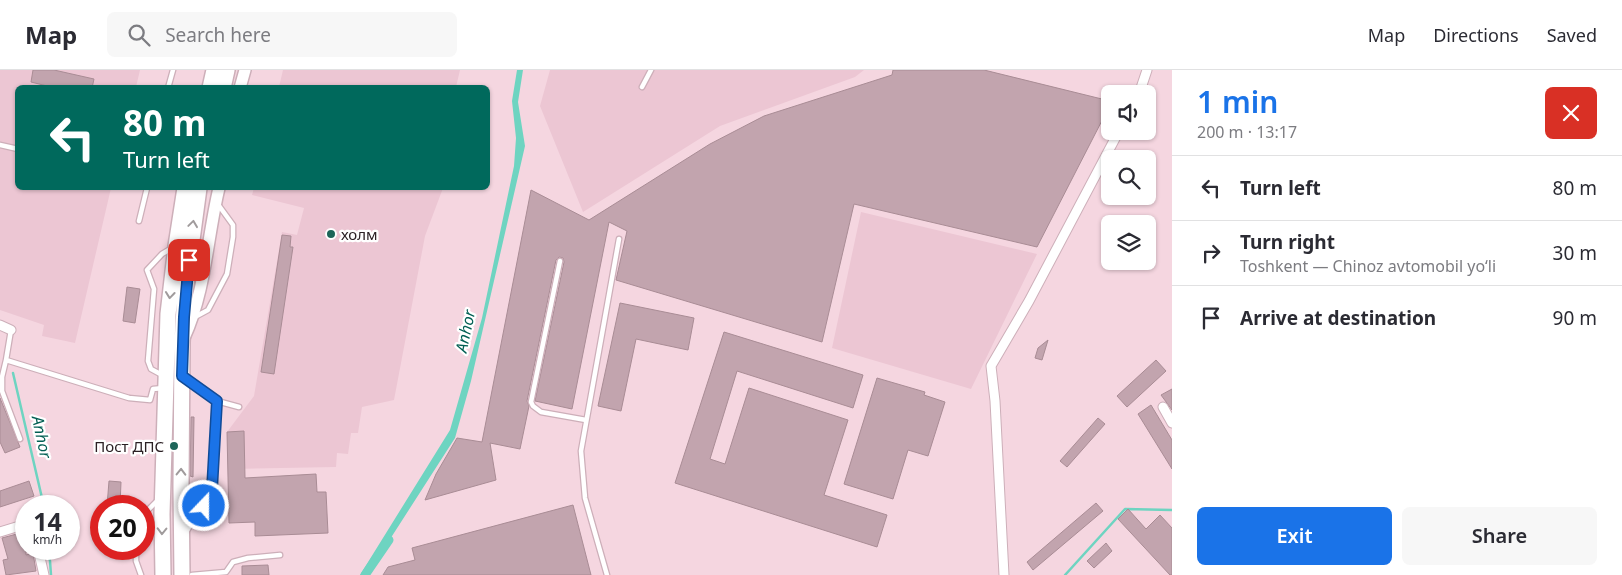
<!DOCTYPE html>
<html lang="en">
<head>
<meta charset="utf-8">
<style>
  body { margin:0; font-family:"Noto Sans",sans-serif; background:#f7f7f7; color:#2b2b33; height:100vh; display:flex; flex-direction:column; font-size:19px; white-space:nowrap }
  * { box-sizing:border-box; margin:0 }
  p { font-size:16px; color:#7c7c81 }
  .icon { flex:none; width:28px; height:28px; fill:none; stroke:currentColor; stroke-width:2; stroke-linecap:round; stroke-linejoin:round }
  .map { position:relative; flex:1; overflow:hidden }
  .side { display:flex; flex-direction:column; background:#fff; width:450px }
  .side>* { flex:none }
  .top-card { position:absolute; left:15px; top:15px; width:475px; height:105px; border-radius:8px; box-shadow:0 1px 4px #0004; background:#00695c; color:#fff; overflow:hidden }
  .buttons { position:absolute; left:1101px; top:15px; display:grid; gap:10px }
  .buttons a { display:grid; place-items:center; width:55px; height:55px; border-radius:8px; background:#fff; box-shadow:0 1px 4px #0004; font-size:25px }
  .speed { position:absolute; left:15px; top:425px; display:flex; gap:10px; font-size:25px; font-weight:700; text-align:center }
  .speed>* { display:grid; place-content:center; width:65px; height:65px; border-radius:50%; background:#fff; box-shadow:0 1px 4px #0004; line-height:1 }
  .speed small { font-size:12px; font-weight:400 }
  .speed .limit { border:8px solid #d22; background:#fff; color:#111 }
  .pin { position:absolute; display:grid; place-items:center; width:42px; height:42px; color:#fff; margin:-21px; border-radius:10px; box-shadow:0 2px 8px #0006 }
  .me { position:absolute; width:55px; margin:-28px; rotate:22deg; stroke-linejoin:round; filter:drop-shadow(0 0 4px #0008) }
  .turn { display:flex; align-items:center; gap:18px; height:105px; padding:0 25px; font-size:22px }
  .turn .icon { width:65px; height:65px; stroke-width:2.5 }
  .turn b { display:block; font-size:35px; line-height:42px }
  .round { display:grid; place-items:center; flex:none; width:52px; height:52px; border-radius:8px; background:#f7f7f7 }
  .overview { display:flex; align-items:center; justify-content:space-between; height:85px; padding:0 25px }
  h1 { font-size:30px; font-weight:600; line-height:38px; color:#1a73e8 }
  .action { display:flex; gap:10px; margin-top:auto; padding:10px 25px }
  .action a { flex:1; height:58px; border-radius:8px; background:#1a73e8; color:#fff; font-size:20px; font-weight:600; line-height:58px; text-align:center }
  .action a+a { background:#f7f7f7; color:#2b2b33 }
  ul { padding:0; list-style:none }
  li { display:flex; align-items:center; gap:15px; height:65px; padding:0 25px; border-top:1px solid #e1e1e2 }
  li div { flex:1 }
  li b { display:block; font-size:19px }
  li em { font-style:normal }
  header { display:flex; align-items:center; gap:30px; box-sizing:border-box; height:70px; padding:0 25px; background:#fff; border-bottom:1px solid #e1e1e2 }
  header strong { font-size:24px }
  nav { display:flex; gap:28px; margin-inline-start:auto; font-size:18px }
  .search { width:350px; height:45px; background:#f7f7f7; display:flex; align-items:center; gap:12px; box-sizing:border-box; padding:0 18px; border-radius:8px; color:#7c7c81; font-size:19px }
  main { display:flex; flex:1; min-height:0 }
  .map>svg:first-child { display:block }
  .built { fill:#ecc6d3 }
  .water { fill:#6ed4c1 }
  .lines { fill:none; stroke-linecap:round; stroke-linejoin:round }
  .stream { stroke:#6ed4c1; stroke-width:2.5 }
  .canal { stroke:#6ed4c1; stroke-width:9 }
  .building { fill:#c2a4ae; stroke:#a98c95 }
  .service-casing { stroke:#cdafb9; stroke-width:7 }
  .minor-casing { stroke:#cdafb9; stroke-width:11 }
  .tertiary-casing { stroke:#cdafb9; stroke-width:14 }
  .trunk-casing { stroke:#cdafb9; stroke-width:18 }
  .service { stroke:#fff; stroke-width:4.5 }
  .minor { stroke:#fff; stroke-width:9 }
  .tertiary { stroke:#fff; stroke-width:11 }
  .trunk { stroke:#fff; stroke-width:15 }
  .oneway { stroke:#a09b9c }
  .route-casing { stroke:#114b97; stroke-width:12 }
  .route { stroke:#1a73e8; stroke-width:9 }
  .poi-dot { fill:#1d6559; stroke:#fff; stroke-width:2 }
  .labels { text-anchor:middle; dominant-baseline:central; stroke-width:4.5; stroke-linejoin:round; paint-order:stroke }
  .poi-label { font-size:15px; fill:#2b2024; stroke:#fff; text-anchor:start }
  .water-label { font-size:16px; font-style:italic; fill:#025f53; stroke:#fff }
</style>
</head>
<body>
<header>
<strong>Map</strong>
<div class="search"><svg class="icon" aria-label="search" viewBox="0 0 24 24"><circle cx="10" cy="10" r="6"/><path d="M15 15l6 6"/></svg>Search here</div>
<nav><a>Map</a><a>Directions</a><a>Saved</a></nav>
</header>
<main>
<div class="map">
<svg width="1172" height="505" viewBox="0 0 1172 505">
  <rect width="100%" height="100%" fill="#f5d6e0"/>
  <path class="built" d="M0,0H140L136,17L18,18V118H111L75,273L42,266L44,255L0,240Z
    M283,0H460L456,17H279Z
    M550,0H864L855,7L720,56L583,142L540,36Z
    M254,118H443L425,166L394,330L362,337L358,363H351L348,384L337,383L336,397L228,399L227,362L254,326L282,162L297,165L304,138L252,125Z
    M861,142L1037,184L971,319L832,278Z"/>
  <path class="water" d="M517,0H523L518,32L525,76L471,311L455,368L367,505H360L450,360L482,248L514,96L516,68L512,31Z"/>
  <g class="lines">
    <path class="stream" d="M13,303L42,428V436
      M47,479L50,491L51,505
      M1065,505L1125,439L1172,440"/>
    <path class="canal" d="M365,505L389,470"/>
  </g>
  <path class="building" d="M33,0H54L94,9L92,18H55L31,12Z
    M893,0H984L1110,31V35L1037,177L854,134L822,272L616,210L627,161L609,152L572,339L535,331L564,192L563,188L559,187L556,190L527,331L529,336L520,379L490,373L496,410L425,430L436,404L457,368L482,372L531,120L589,150L710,74L764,46L892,5Z
    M282,165L291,166L290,177H293L274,304L261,302Z
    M127,217L140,219L135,253L123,251Z
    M620,233L694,248L688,280L636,269L621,341L598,336Z
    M724,262L863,305L853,338L737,301L710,389L725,394L749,318L848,350L824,425L887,445L877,477L675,413Z
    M1048,270L1042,290L1035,288L1038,278Z
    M1156,290L1166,301L1127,337L1117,326Z
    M877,308L925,322L924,325L945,332L928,386L908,380L893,429L844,414Z
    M1172,319V340L1161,325Z
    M0,328L20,377L5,383L0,372Z
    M1151,335L1172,370V399L1138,344Z
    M191,347H194L193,407L190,406Z
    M1098,348L1105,354L1067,397L1060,391Z
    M244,361L245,408L316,404L317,422H326L328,463L255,466V452L229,453L227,362Z
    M29,411L34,426L0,437V421Z
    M109,411L121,412L120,436H107Z
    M1096,433L1103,441L1033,500L1027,492Z
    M573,435L591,505H383L388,497L415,490L412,478Z
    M1128,439L1146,459L1160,445L1172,458V505H1170L1118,449Z
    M24,462L26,472V485L33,483L36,501L6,505L3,490L8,489L2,468Z
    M1106,473L1112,481L1094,498L1087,491Z
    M268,495L269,505H242V496Z"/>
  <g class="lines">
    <g class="service-casing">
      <path id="service" d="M642,17L651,0
        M168,18L173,0
        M0,75L18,79
        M139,151L147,118
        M560,191L531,332L533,336L541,342L586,350
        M195,247L208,240L227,204L233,167V155L217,133
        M11,260L6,290L129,328L150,330L153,319L164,318
        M6,290L2,307V321L20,369
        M164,306L151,299L148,291L154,219L147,200L162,184L172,178
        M186,308L217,331L212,419L203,436L186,462
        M217,331L239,337
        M144,444L158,430
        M136,479V491L141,505
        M192,505L226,502L233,492L248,488L280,485
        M607,505L585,428L581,381L619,169"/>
    </g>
    <g class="minor-casing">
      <path id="minor" d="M1139,24L1147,0
        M0,255L11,260
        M1163,337L1172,353
        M0,462L26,454
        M38,479L44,505
        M1004,505L995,331L991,296L1029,231L1119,61"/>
    </g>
    <g class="tertiary-casing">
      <path id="tertiary" d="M240,18L245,0
        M184,268C206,220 207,168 219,118"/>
    </g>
    <g class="trunk-casing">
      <path id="trunk" d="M210,18L214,0
        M223,18L227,0
        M163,505L162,444L168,244L176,176L185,118
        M182,505L181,417L182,272L185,222L199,118"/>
    </g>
    <use href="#service" class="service"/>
    <use href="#minor" class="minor"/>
    <use href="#tertiary" class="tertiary"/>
    <use href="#trunk" class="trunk"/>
  </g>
  <defs><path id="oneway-chevron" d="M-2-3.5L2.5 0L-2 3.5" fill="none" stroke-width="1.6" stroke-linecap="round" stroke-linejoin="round" transform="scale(1.25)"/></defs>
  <g class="oneway">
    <use href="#oneway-chevron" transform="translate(193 154) rotate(-82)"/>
    <use href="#oneway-chevron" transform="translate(170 225) rotate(96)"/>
    <use href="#oneway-chevron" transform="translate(181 402) rotate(-89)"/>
    <use href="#oneway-chevron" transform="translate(162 461) rotate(91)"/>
  </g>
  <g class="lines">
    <g class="route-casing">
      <path id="route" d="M189,190L184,247L182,306L217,331L212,419L204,436"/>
    </g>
    <use href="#route" class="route"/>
  </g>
  <g class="poi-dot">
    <circle cx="331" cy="164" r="5"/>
    <circle cx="174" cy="376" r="5"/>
  </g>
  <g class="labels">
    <g class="poi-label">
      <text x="341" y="164">холм</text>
      <text x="164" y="376" text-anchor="end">Пост ДПС</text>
    </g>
    <g class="water-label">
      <text transform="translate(465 261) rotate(-78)">Anhor</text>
      <text transform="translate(42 367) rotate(78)">Anhor</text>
    </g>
  </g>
</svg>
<div class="buttons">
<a><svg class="icon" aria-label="sound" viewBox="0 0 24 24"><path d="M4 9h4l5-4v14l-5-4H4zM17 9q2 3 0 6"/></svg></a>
<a><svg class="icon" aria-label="search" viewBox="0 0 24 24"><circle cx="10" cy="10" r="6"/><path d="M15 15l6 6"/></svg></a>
<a><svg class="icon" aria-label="layers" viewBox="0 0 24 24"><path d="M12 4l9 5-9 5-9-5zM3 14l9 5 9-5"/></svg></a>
</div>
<div class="speed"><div>14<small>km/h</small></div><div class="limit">20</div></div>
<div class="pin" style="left:189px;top:190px;background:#d93025"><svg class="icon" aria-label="arrive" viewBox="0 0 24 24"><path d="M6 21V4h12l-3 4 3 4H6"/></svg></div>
<svg class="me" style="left:204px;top:436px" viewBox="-20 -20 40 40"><circle r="17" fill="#1a73e8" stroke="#fff" stroke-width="3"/><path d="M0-11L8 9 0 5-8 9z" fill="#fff"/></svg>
<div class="top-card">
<div class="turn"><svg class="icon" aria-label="left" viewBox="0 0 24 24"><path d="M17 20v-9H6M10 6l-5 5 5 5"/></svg><div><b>80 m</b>Turn left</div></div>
</div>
</div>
<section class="side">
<div class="overview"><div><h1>1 min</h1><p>200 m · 13:17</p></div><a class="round" style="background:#d93025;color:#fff"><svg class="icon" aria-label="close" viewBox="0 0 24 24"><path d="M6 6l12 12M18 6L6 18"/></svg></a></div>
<ul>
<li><svg class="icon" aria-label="left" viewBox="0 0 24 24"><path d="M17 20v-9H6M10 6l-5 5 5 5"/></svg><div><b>Turn left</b></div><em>80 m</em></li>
<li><svg class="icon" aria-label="right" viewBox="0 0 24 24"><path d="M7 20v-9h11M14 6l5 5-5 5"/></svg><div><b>Turn right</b><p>Toshkent — Chinoz avtomobil yoʻli</p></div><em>30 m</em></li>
<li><svg class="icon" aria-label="arrive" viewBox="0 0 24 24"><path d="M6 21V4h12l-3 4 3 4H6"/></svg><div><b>Arrive at destination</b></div><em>90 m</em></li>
</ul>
<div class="action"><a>Exit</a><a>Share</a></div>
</section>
</main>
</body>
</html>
